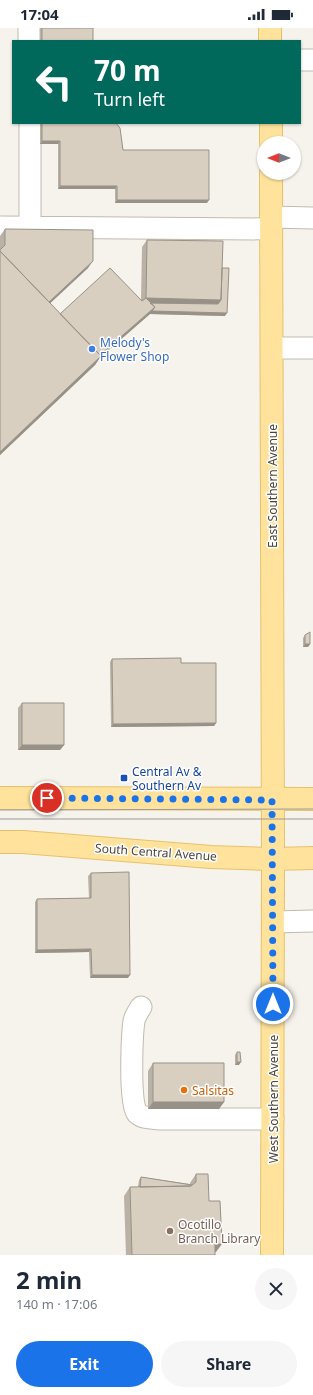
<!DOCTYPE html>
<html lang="en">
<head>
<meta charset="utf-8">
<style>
  body { margin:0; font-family:"Noto Sans",sans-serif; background:#f6f6f7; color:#1f2937; height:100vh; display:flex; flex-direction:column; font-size:15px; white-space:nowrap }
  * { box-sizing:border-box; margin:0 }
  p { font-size:13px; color:#747a83 }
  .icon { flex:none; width:22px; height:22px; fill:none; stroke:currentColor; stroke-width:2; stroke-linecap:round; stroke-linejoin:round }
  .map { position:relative; height:1227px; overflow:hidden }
  .panel { display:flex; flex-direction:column; background:#fff; flex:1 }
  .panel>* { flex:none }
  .banner { position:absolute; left:12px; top:12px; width:289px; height:84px; border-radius:0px; box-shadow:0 1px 3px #0004; background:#00695c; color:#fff; overflow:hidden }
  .needle { width:26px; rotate:270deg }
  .tools { position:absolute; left:257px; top:108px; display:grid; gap:8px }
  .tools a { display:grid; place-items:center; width:44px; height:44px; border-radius:50%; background:#fff; box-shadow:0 1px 3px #0004; font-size:20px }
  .pin { position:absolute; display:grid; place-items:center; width:34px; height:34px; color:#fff; margin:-17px; border:2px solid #fff; border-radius:50%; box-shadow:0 1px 4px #0007 }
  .me { position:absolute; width:44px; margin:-22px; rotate:0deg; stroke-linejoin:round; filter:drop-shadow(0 0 3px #0008) }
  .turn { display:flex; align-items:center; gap:14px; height:84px; padding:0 16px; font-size:18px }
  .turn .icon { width:52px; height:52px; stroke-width:2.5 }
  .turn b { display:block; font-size:28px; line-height:34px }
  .round { display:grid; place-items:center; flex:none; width:42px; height:42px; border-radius:21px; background:#f6f6f7 }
  .head { display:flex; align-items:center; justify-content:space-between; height:68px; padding:0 16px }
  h1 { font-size:24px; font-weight:700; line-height:30px }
  .action { display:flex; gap:8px; margin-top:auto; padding:8px 16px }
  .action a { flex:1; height:46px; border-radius:24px; background:#1a73e8; color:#fff; font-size:16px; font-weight:700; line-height:46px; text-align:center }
  .action a+a { background:#f6f6f7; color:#1f2937 }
  .status { display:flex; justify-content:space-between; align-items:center; height:28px; padding:0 20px; background:#fff; direction:ltr }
  .status svg { height:11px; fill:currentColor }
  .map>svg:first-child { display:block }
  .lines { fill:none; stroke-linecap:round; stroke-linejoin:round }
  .minor-casing { stroke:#c2bbae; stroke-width:23 }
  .major-casing { stroke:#e6c16a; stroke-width:24 }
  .minor { stroke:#fff; stroke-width:21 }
  .major { stroke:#ffe39c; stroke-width:22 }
  .tram { stroke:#9a9a9a; stroke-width:1 }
  .wall { fill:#bab2a6 }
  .shaded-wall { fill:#979187 }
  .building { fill:#d8cfc1; stroke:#979187 }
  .route { stroke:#1a73e8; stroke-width:7; stroke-dasharray:0 12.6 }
  .shop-dot { fill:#3f7fe0; stroke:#fff; stroke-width:1.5 }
  .transit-dot { fill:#1a4fb4; stroke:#fff; stroke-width:1.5 }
  .food-dot { fill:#e8710a; stroke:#fff; stroke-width:1.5 }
  .education-dot { fill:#8d6e63; stroke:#fff; stroke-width:1.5 }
  .labels { text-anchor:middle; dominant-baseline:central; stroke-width:3; stroke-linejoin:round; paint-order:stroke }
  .shop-label { font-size:12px; fill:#366cbe; stroke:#fff; text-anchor:start }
  .street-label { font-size:12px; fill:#4b4439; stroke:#fff }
  .transit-label { font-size:12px; fill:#164399; stroke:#fff; text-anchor:start }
  .food-label { font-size:12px; fill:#c56008; stroke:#fff; text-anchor:start }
  .education-label { font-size:12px; fill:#785e54; stroke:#fff; text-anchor:start }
</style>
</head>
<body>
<div class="status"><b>17:04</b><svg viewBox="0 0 49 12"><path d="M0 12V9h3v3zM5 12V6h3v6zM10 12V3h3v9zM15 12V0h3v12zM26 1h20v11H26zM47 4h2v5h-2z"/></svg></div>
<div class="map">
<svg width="313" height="1227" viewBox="0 0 313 1227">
  <rect width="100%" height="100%" fill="#f6f3ec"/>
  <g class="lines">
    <g class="minor-casing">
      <path id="minor" d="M29,0V13
        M300,32H313
        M30,95V199
        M271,189L313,190
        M0,199L271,201
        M272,320H313
        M273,894L313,893
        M141,979C138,984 135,988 134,993C132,1007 129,1076 137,1085C143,1091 153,1090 160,1091H273"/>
    </g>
    <g class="major-casing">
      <path id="major" d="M270,0V13
        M271,95V115
        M271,145L273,831L272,1227
        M0,770L313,771
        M0,814H23L211,829L273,831L313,830"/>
    </g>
    <use href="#minor" class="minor"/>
    <use href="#major" class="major"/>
    <path class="tram" d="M0,782L313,781
      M0,791H313"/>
  </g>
  <path class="wall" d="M40,0H93V13H40Z
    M40,95H116L123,122L207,175H115V161H58V116H40Z
    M5,201L88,240L50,275L60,286L141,272L142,219L147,212L222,240L225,288L150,286L101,328L95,337L0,427V208Z
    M305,607L310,616L308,619H303V610Z
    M112,631L181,635L216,695L214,698L111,699L110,634Z
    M22,675L64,717L60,722H18V680Z
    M91,845L128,950H90L89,924L35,925V874L37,871L89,870L88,848Z
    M237,1024L239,1037H235V1027Z
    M153,1035L224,1074L219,1081H148V1043Z
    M196,1146L209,1173L216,1224H215V1227H126L124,1168L130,1159H138L139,1152L141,1149L190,1156V1155Z"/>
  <path class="shaded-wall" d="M42,113H60L58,116H40Z
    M60,158H117L115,161H58Z
    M117,172H209L207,175H115Z
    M93,233L88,240L43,282L48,275Z
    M146,270L221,272L216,279L146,278Z
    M155,279L227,285L225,288L150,286L94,335L99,328Z
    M101,328L95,337L0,427V424Z
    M305,616H310L308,619H303Z
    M216,695L214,698L111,699L113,696Z
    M22,717H64L60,722H18Z
    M91,921L89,924L35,925L37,922Z
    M92,947H130L128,950H90Z
    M237,1034H241L239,1037H235Z
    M153,1074H224L219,1081H148Z
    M215,1216H222L216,1224H209Z"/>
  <path class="building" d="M42,0H93V13H42Z
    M42,95H116L120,100L123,122H209V172H117V158H60V113H42Z
    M5,201L93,202V233L49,274L0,223V222L5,217Z
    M147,212L223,213L221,272L146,270L155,279L100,327L60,286L110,240L142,273L146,270Z
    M0,223L101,328L0,424Z
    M222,240H229L227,285L152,283L155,279L150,275L218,276L221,272Z
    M310,604V616H305V607Z
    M181,630V635H216V695L113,696L112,631Z
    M22,675H64V717H22Z
    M129,844L130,947H92L91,921L37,922V871L91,870V845Z
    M237,1024H240L241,1034H237Z
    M153,1035H224V1074H153Z
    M196,1146H208L209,1173H220L222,1216H215V1227H132L130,1159L191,1158L196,1154Z
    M141,1149L192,1157L191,1158L140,1159Z"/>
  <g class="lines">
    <path class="route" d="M47,770L272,772L273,976"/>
  </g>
  <circle class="shop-dot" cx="92" cy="321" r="4"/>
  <rect class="transit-dot" x="120" y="746" width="8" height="8" rx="2"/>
  <circle class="food-dot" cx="184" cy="1062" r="4"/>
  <circle class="education-dot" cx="170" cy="1203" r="4"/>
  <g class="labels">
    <g class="shop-label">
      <text x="100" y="314">Melody's<tspan x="100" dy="14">Flower Shop</tspan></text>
    </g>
    <g class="street-label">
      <text transform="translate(272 458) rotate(-90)">East Southern Avenue</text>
      <text transform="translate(156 824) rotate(4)">South Central Avenue</text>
      <text transform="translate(273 1071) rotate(-90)">West Southern Avenue</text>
    </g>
    <g class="transit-label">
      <text x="132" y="743">Central Av &amp;<tspan x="132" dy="14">Southern Av</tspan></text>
    </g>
    <g class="food-label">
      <text x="192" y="1062">Salsitas</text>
    </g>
    <g class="education-label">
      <text x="178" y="1196">Ocotillo<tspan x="178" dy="14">Branch Library</tspan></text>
    </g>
  </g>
</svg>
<div class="tools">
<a><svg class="needle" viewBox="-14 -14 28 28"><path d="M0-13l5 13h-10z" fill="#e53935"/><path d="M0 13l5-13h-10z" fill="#747a83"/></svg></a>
</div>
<div class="pin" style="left:47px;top:770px;background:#d93025"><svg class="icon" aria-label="arrive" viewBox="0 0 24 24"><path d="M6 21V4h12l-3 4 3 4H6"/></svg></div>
<svg class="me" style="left:273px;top:976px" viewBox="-20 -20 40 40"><circle r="17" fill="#1a73e8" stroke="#fff" stroke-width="3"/><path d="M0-11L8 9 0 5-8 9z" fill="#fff"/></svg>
<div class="banner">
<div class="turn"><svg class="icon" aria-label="left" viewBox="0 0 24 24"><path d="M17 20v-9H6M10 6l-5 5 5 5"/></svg><div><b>70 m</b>Turn left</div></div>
</div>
</div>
<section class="panel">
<div class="head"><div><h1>2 min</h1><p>140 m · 17:06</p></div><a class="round"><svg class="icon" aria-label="close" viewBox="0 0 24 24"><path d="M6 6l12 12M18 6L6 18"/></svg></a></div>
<div class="action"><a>Exit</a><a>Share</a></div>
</section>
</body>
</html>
